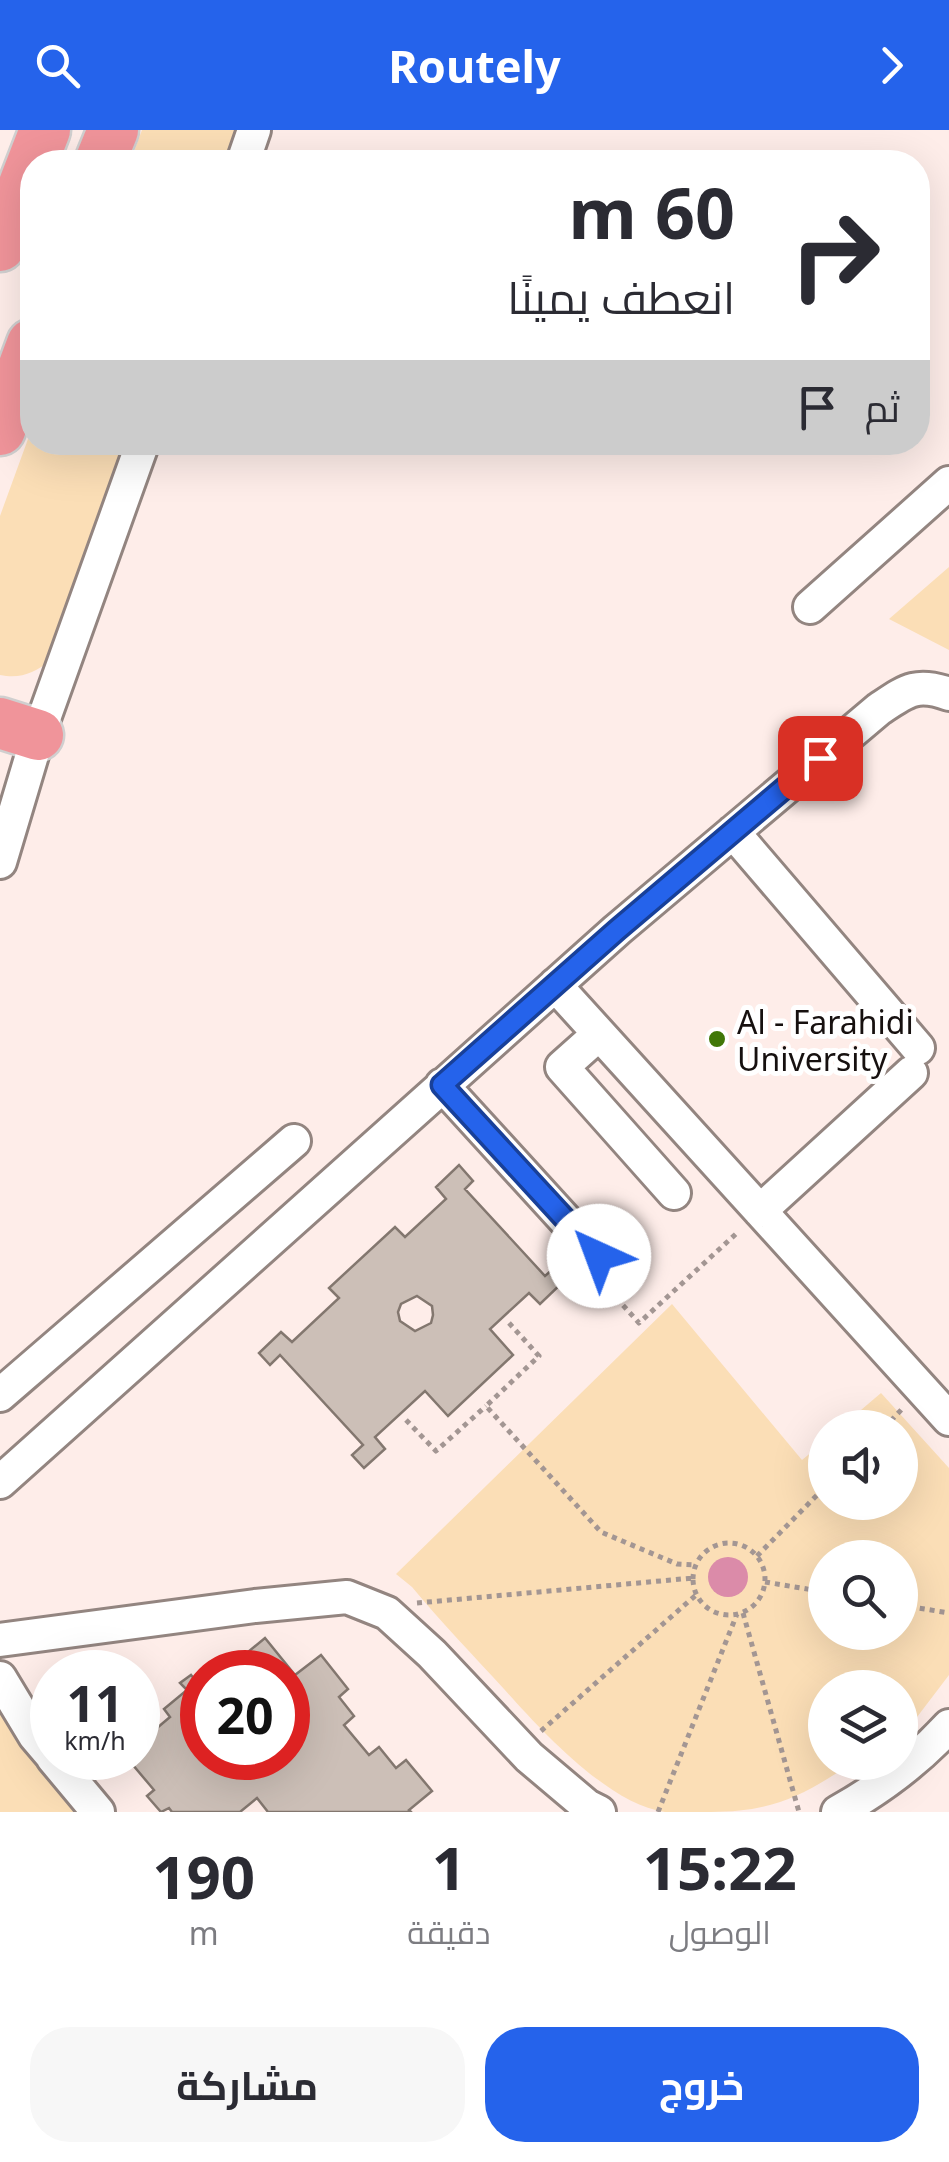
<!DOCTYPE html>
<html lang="ar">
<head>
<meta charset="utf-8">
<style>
  body { margin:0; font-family:"Noto Sans",Cairo,sans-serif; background:#f7f7f7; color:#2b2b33; direction:rtl; height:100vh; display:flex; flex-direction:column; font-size:38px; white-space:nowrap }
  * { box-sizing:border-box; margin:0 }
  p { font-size:32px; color:#7c7c81 }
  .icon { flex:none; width:55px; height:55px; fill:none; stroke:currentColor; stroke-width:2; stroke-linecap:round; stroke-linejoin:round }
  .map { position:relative; height:1682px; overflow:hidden; direction:ltr }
  .sheet { display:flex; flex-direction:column; background:#fff; flex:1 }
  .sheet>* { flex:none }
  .hud { position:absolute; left:20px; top:20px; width:910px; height:305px; border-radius:40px; box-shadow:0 10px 40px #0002; direction:rtl; background:#fff; color:#2b2b33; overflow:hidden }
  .buttons { position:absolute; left:808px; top:1280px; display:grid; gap:20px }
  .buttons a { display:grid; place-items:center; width:110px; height:110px; border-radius:50%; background:#fff; box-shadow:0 10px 40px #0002; font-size:50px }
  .speed { position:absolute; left:30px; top:1520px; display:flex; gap:20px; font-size:50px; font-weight:700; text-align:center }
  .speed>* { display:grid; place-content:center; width:130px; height:130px; border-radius:50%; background:#fff; box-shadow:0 10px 40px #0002; line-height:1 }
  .speed small { font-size:25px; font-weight:400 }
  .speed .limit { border:15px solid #d22; background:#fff; color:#111 }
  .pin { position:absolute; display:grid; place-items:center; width:85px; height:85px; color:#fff; margin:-42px; border-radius:20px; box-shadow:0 5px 15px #0006 }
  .me { position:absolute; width:110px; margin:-55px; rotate:317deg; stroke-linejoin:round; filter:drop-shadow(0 0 8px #0008) }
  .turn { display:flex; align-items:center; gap:35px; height:210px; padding:0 30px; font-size:45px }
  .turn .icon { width:130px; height:130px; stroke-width:2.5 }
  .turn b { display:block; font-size:70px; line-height:85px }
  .then { display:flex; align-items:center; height:95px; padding:0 30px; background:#0003; gap:20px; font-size:38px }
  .eta { display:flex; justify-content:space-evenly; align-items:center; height:170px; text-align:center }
  .eta b { font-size:60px; font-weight:700; line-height:70px }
  .button { display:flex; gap:20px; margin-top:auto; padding:20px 30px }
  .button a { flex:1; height:115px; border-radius:40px; background:#2563eb; color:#fff; font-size:40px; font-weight:700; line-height:115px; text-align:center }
  .button a+a { background:#f7f7f7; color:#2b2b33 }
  header { display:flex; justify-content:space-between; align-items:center; height:130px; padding:0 30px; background:#2563eb; color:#fff; font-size:45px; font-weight:700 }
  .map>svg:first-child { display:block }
  .green { fill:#fbdeb6; fill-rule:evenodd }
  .water { fill:#db8ba9 }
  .building { fill:#ccbfb7; stroke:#83776f; stroke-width:2.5; fill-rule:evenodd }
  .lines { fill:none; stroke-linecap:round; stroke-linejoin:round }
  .minor-casing { stroke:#938580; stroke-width:38 }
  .highway-casing { stroke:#d0cfcf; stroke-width:55 }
  .path { stroke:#a39693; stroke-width:5; stroke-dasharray:5 5; stroke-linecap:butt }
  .minor { stroke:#fff; stroke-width:32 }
  .highway { stroke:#f0949a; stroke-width:50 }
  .route-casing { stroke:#184099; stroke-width:25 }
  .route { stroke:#2563eb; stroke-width:18 }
  .poi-dot { fill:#407708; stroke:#fff; stroke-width:4 }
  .labels { text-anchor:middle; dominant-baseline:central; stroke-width:10; stroke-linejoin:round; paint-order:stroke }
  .poi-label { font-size:32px; fill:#16100f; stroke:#fff; text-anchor:start }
</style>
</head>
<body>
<header><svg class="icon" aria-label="forward" viewBox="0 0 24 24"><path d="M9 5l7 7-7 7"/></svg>Routely<svg class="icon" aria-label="search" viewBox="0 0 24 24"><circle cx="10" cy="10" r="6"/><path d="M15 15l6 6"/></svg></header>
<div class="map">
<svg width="949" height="1682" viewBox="0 0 949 1682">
  <rect width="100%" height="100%" fill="#feede9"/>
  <path class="green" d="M142,0H235L224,32H130Z
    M32,298V312L127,313L51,530C34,543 21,549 0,545V386Z
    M949,437V520L889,489Z
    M672,1174L802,1330L825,1311V1372H900V1298L841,1297L881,1263L949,1338V1545L914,1591L900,1600V1558H825V1632L852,1633C803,1666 772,1682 711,1682C697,1682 680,1682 665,1682C608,1674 541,1600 504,1559C473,1525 441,1492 412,1457L396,1444ZM825,1428H900V1502H825Z
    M0,1574L82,1682H0Z"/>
  <path class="water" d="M708 1447a20 20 0 1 1 40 0a20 20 0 1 1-40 0Z"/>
  <path class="building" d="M459,1035L473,1051L465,1059L545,1146L553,1139L564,1151L540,1174L529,1163L490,1199L513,1225L448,1286L425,1261L375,1307L385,1319L364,1338L352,1325L363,1315L280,1225L270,1235L259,1223L281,1202L292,1212L339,1168L329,1158L395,1097L405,1107L446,1069L436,1057ZM417,1166L432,1176L433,1185L431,1193L415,1201L400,1191L398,1182L401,1174Z
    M265,1508L295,1545L321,1525L348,1559L339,1567L354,1586L344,1595L369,1625L379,1617L396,1638L406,1630L432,1661L409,1680L411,1682H268L257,1668L240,1682H172L169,1678L161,1682L147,1666L154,1660L127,1628H138V1614L170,1587L164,1579L187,1560L180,1553L191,1545L197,1552L202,1548V1628H288V1542H209L219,1534L225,1541Z"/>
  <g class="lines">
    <g class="minor-casing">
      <path id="minor" d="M243,32L254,0
        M810,477L949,353
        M733,702L918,918
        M0,732L38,605L143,312
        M555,855L949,1289
        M599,904L562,937L674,1063
        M442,955L599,1127
        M760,1081L911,943
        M0,1265L294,1011
        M0,1352L617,800L879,579C906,561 916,552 949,564
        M0,1510L255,1476L347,1467L387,1483L432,1524L529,1627L587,1676L599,1682
        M0,1548L35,1606L52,1626
        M53,1628L98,1682
        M838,1682C881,1658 916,1632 949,1596"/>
    </g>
    <g class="highway-casing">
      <path id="highway" d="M100,32L113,0
        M0,116L45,0
        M0,300L32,214
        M0,593L38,605"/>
    </g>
    <path class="path" d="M603,1153L639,1193L738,1102
      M509,1193L539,1226L486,1276L601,1402L677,1434L695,1435
      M406,1290L436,1321L486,1276
      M884,1298L903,1278
      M693 1449a36 36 0 1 1 72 0a36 36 0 1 1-72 0Z
      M757,1426L825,1357
      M765,1452L825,1462
      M417,1473L693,1448
      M900,1475L949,1483
      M743,1483L799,1682
      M541,1601L696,1465
      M658,1682L737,1484"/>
    <use href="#minor" class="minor"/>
    <use href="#highway" class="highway"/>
  </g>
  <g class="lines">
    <g class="route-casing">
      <path id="route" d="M599,1126L442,955L617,800L820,628"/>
    </g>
    <use href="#route" class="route"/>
  </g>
  <circle class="poi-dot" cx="717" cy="909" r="10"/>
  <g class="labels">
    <g class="poi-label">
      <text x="737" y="891">Al - Farahidi<tspan x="737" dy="37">University</tspan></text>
    </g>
  </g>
</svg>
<div class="buttons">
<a><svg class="icon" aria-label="sound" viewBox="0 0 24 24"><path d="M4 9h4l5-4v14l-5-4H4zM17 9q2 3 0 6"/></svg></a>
<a><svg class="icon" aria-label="search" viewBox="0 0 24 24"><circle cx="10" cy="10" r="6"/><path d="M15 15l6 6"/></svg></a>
<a><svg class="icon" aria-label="layers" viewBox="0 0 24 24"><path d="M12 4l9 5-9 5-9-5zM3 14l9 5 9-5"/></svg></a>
</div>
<div class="speed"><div>11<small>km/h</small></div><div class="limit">20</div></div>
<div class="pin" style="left:820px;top:628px;background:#d93025"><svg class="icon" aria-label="arrive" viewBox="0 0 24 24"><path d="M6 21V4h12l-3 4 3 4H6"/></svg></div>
<svg class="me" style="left:599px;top:1126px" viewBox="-20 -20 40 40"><circle r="19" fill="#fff"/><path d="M0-13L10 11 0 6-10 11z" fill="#2563eb"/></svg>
<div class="hud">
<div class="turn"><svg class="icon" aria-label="right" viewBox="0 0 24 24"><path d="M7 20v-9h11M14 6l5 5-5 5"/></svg><div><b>60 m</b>انعطف يمينًا</div></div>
<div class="then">ثم<svg class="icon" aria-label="arrive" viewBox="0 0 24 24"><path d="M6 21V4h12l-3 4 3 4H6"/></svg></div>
</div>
</div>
<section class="sheet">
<div class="eta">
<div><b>15:22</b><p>الوصول</p></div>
<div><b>1</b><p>دقيقة</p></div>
<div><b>190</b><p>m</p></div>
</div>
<div class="button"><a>خروج</a><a>مشاركة</a></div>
</section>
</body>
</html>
